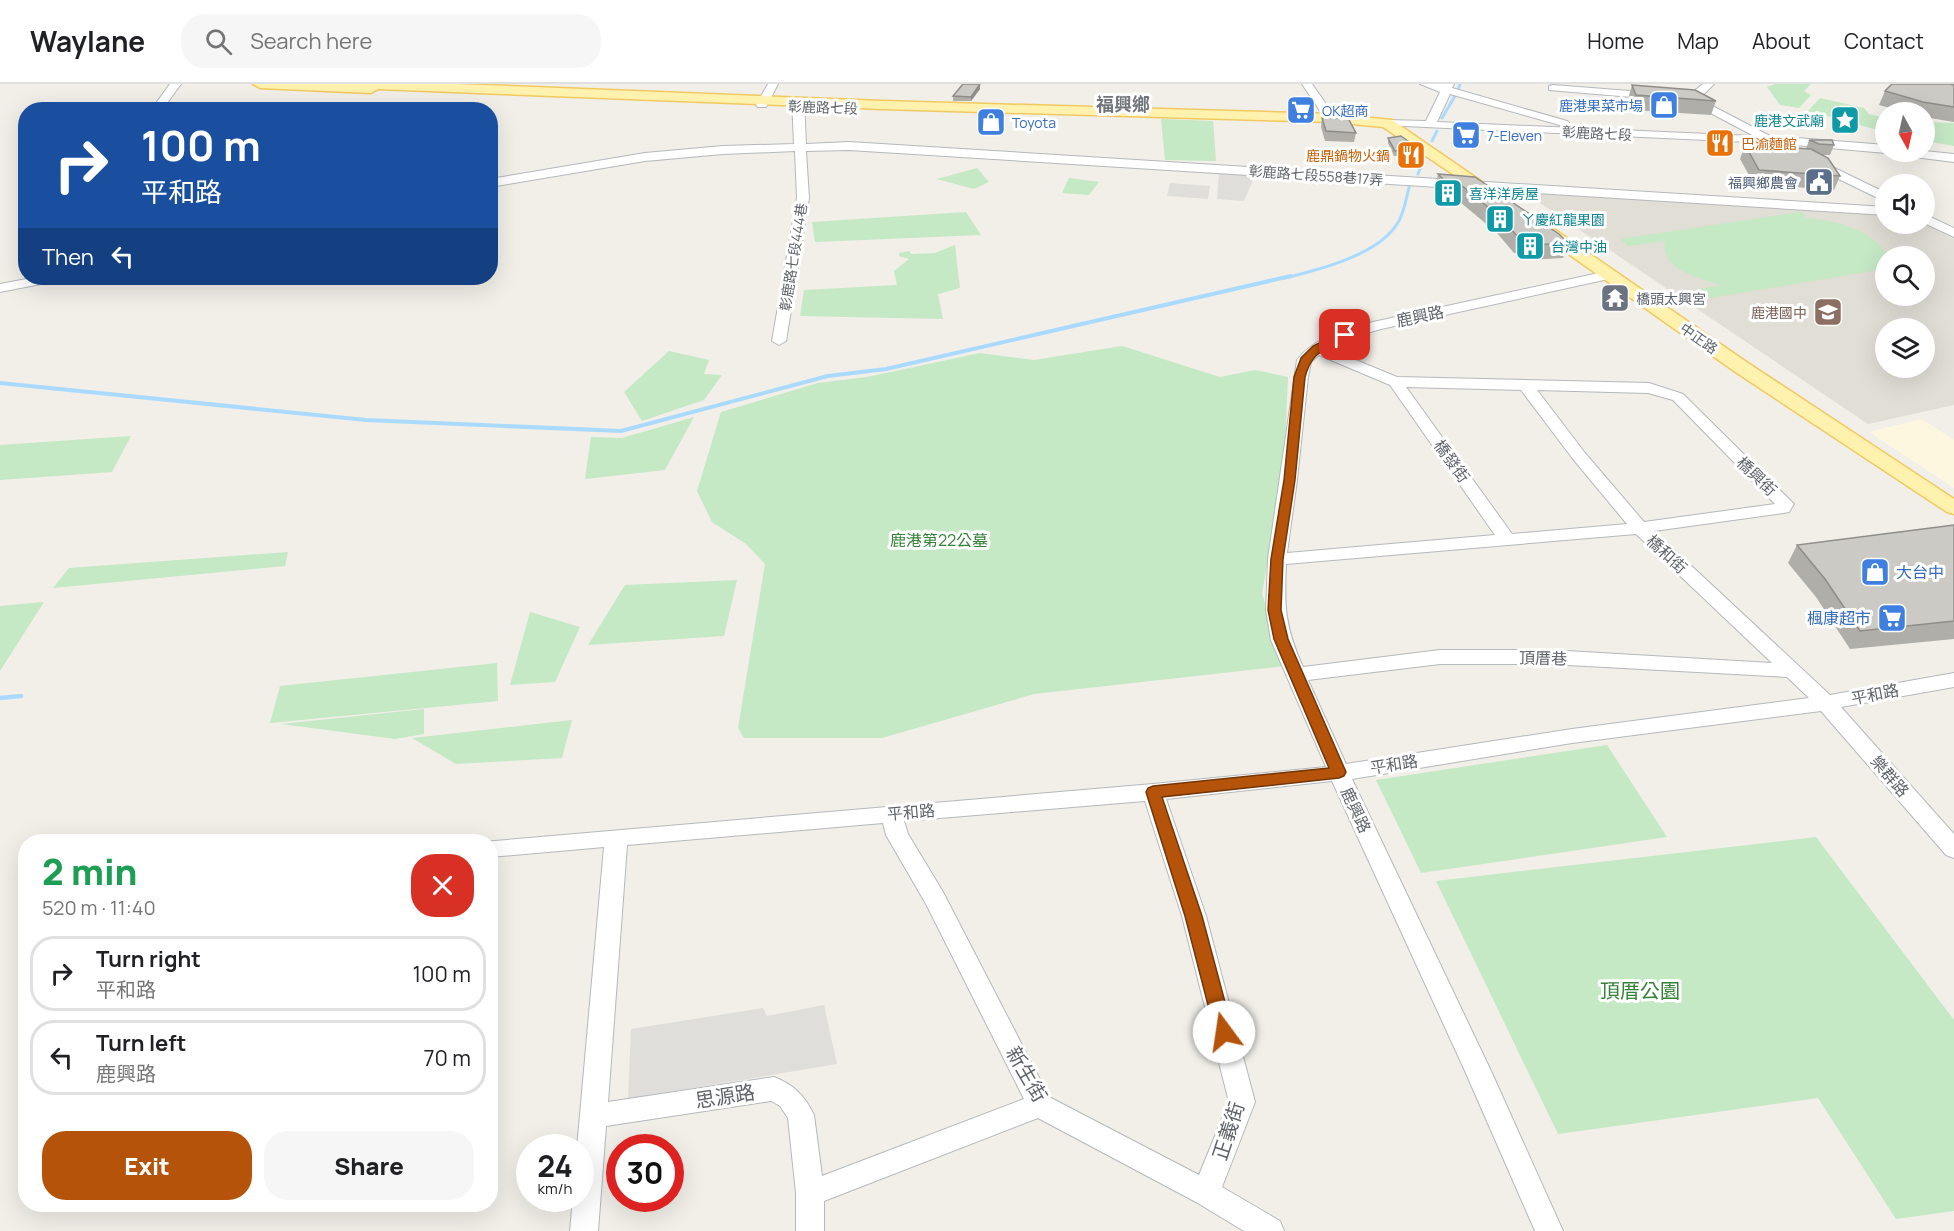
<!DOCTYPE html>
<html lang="en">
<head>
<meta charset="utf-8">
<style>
  body { margin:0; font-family:Manrope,"Noto Sans TC",sans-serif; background:#f6f6f6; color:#202124; height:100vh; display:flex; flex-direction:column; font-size:22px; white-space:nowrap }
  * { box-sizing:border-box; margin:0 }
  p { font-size:20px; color:#757577 }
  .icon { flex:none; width:33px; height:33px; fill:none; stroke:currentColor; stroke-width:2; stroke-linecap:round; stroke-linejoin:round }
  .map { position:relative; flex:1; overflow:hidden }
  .sheet { position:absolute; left:18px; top:750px; width:480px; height:378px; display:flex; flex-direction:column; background:#fff; border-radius:24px; box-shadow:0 6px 24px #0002 }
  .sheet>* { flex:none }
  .banner { position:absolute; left:18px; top:18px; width:480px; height:183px; border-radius:24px; box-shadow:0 6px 24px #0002; background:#1a4fa0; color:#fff; overflow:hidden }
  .needle { width:39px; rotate:172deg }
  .controls { position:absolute; left:1875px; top:18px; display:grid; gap:12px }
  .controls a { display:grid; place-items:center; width:60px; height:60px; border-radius:50%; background:#fff; box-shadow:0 6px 24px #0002; font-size:30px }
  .speed { position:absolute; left:516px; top:1050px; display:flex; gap:12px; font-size:30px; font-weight:700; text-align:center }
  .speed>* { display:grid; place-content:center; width:78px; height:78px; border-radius:50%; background:#fff; box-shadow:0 6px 24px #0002; line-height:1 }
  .speed small { font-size:15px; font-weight:400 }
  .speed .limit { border:9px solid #d22; background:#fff; color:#111 }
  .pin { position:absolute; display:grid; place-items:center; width:51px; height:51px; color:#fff; margin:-26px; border-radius:12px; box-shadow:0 3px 9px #0006 }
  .me { position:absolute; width:66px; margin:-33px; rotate:346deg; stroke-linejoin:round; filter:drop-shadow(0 0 4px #0008) }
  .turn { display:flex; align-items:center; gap:21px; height:126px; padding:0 24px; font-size:27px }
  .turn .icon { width:78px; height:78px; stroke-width:2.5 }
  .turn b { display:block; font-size:42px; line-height:51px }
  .then { display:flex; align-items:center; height:57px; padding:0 24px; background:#0003; gap:12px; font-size:22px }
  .round { display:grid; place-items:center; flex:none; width:63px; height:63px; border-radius:24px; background:#f6f6f6 }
  .head { display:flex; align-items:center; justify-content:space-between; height:102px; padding:0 24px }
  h1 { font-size:36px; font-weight:800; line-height:45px; color:#1e9e55 }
  .primary-button { display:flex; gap:12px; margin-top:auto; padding:12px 24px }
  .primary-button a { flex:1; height:69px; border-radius:24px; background:#b45309; color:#fff; font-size:24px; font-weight:800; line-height:69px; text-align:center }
  .primary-button a+a { background:#f6f6f6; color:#202124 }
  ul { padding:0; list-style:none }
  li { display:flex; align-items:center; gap:18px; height:75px; margin:0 12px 9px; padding:0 12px; border:3px solid #e0e0e0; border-radius:24px }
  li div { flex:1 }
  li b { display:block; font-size:22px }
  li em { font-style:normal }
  header { display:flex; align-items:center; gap:36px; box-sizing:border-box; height:84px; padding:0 30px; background:#fff; border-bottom:2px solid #e0e0e0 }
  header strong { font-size:28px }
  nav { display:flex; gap:33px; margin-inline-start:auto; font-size:21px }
  .search { width:420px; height:54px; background:#f6f6f6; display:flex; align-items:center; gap:15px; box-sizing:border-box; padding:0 21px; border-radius:24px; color:#757577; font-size:22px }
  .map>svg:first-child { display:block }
  .commercial { fill:#fef7e0 }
  .industrial { fill:#e0deda }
  .education { fill:#e1ded6; fill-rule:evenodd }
  .green { fill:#c5e8c5 }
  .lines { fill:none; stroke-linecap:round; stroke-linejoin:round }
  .stream-far2 { stroke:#aadaff; stroke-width:3 }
  .stream-far1 { stroke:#aadaff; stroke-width:4 }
  .stream { stroke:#aadaff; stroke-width:4.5 }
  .minor-casing { stroke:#b5b8bc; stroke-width:2 }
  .major-casing { stroke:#f2c960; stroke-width:3 }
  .minor { fill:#fff; fill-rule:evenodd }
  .major { fill:#fff2af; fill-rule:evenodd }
  .wall { fill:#afaea9 }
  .shaded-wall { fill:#8f8d8a }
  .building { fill:#cccac5; stroke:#8f8d8a; stroke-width:1.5 }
  .route { fill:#b45309; stroke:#753606; stroke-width:1.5 }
  .labels { text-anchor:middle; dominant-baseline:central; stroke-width:6; stroke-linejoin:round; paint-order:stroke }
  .far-shop-label { font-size:14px; fill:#366cbe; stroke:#fff; text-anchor:start }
  .far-street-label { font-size:14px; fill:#5f6368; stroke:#fff }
  .far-culture-label { font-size:14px; fill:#0d838f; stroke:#fff; text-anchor:start }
  .far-food-label { font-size:14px; fill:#c56008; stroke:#fff; text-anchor:start }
  .far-service-label { font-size:14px; fill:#4e5e75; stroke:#fff; text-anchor:end }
  .far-worship-label { font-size:14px; fill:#5b616d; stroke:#fff; text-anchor:start }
  .far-education-label { font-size:14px; fill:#785e54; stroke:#fff; text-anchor:end }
  .street-label { font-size:16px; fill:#5f6368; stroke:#fff }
  .park-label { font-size:16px; fill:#348238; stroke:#fff }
  .shop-label { font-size:16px; fill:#366cbe; stroke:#fff; text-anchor:start }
  .far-district-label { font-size:18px; font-weight:bold; fill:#70757a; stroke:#fff }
  .near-park-label { font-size:20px; fill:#348238; stroke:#fff }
  .near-street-label { font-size:20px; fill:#5f6368; stroke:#fff }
</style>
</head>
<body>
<header>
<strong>Waylane</strong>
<div class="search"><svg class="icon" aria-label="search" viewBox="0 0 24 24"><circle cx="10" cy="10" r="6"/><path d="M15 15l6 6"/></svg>Search here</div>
<nav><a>Home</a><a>Map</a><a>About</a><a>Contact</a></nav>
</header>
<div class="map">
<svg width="1954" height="1147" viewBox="0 0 1954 1147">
  <rect width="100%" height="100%" fill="#f1efe8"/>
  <path class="commercial" d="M1922,335L1954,356V404L1869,348Z"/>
  <path class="industrial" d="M1219,87L1247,89L1253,96L1244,117L1217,115Z
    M1170,99L1210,102L1208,115L1167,112Z
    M824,921L837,980L628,1015L631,945L763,924L767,932Z"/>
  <path class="education" d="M1519,105L1885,129L1886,140H1924L1954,155V321L1868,340ZM1886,172H1924V212H1886ZM1886,244H1924V284H1886Z"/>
  <path class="green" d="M1775,0H1811L1804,7L1811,11L1799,24L1780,21L1767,3Z
    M1820,14L1864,24L1869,30L1885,34V48L1808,27Z
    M1161,35L1213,37L1216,77L1165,76Z
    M1925,38L1954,39V62L1925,57Z
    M977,84L989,98L974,105L937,95Z
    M1069,94L1099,98L1089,111L1062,109Z
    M966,128L981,151L815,158L812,138Z
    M1800,128L1806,131L1802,134C1828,134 1875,145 1887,172L1882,176H1885V185L1710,214L1699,205L1721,201C1700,194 1659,186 1665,157L1628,162L1620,155Z
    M955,161L960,204L938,210L943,235L800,232L804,206L897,201L894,187L909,175L899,172V169L909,167L911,170L935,169Z
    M1122,262L1220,293L1255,286L1288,293L1284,381L1262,510L1286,582L1034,610L882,654H744L738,644L765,480L746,460L712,438L697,407L721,328L818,299L867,293L980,269L1034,276Z
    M669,267L709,276L704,290L722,291L704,316L642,337L624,308Z
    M694,333L665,386L585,395L591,353L622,354Z
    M131,352L112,388L0,396V361Z
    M288,468L285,482L53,504L69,484Z
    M737,496L724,552L588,561L625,501Z
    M44,518L0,587V522Z
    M530,528L580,543L555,598L510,601Z
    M497,579L498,617L270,639L280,602Z
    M424,625V650L395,655L281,640Z
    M572,636L562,674L456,680L412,654Z
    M1607,661L1667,753L1421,789L1376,696Z
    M1816,753L1954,936V1127L1896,1135L1818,1014L1558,1050L1436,797Z"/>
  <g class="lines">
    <path class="stream-far2" d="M1458,6L1460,0
      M1442,34L1455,12
      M1432,57L1437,47
      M1418,90L1424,75
      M1285,194C1318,186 1378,171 1397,140C1405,129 1406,113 1410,100"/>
    <path class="stream-far1" d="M0,299L366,336L621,347L828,292L886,285L1291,192"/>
    <path class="stream" d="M0,614L21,612"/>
    <g class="minor-casing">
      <path id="minor" d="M170,0H181L162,26H151Z
        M768,0H778L766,23H758L756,21Z
        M1302,0H1312L1340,40L1338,42H1330Z
        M1420,0H1454L1452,4L1567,37L1569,39L1563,42L1450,10L1437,38L1754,52L1684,15L1703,0H1714L1699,15L1770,52L1886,61V68H1890L1886,69L1771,59L1383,41L1381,39L1387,36L1426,37L1440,8Z
        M1553,1L1655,9L1660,12L1655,15L1549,6V2Z
        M798,14L804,17L806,60L849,58L1886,123V131L849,66L806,67L809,114L786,257L779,261L772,257L797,114L795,67L723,70L645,77L490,103V95L645,69L723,62L794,60L792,17Z
        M1924,67L1954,70V78L1906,72L1900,68Z
        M1818,76L1886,109V118L1814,83L1812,80Z
        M1924,130L1954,144V153L1924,139Z
        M1608,187L1613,188L1615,191L1613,194L1381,245L1350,254L1329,265L1397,293L1649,299L1683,310L1794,420L1789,428L1783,429L1654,447L1830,611L1954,589V603L1841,623L1954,750V774L1946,771L1821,627L1572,659L1352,695L1491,987L1563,1147H1535L1465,987L1332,697L1166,715L1206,832L1255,1018L1222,1103L1280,1137L1284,1147H1244L1196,1118L1038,1034L824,1117V1147H796V1109L788,1034L780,1022L771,1017L606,1042L598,1147H570L573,1114H580V1064H577L604,763L490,773V758H483L1153,700L1326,683L1271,556L1266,526L1268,475L1297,276C1314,253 1347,246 1373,238ZM1319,271L1390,301L1495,451L1287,469L1297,396L1308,293L1311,278ZM1406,303L1521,306L1573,375L1627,440L1512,450ZM1537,306L1648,309L1673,316L1775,420L1644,438L1585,369ZM1636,450L1772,579L1549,566H1440L1303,583C1285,543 1284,523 1286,480ZM1440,580H1549L1787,593L1809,614L1572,645L1346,680L1308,596ZM1145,717L1182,832L1229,1018L1199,1091L1049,1013L943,808L908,750L904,737ZM883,739L886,751L926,820L1024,1015L822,1092L814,1031C805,1012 794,1001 774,993L608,1018L627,761Z
        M32,194H58L51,198L0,208V200Z"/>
    </g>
    <g class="major-casing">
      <path id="major" d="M253,0H457L883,17L1331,30L1392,36L1501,111L1493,116L1488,114L1383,43L1331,38L883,25L378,5L371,9L260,4Z
        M1542,139L1548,141L1748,279L1954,415V430L1947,428L1734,287L1536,147L1534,144Z"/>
    </g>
    <use href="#minor" class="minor"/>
    <use href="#major" class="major"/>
  </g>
  <path class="wall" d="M1632,1L1716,17L1711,31L1632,26L1628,15Z
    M1954,1V38L1924,33V28H1906L1879,21L1885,7Z
    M980,5L971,17H953V12Z
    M1322,34L1356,49L1354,58L1325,57L1321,43Z
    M1388,54L1419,65L1418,70L1394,72L1388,59Z
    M1809,56L1834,61L1830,71H1822L1840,92L1834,106L1754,100L1740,75L1745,61L1806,65Z
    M1438,90L1475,93L1568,159L1563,174L1528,176L1522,169H1514L1497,149L1466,123L1459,117L1448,118L1435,105Z
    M1954,441V555L1850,565L1816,513L1788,479L1797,461Z"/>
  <path class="shaded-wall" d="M980,0V5L971,17V13Z"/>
  <path class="building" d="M963,0H980L971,13L953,12Z
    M1892,0H1950L1954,1V23L1923,18L1885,7Z
    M1632,1L1695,6L1716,17L1636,11Z
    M1322,34H1348L1356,49L1326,47Z
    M1401,52L1419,65L1395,67L1388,54Z
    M1809,56H1832L1834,61L1819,60Z
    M1745,61L1811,65L1828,74L1840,92L1759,86Z
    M1438,90L1475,93L1559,150L1568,159L1532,161L1527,153L1519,154L1501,134L1470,108L1462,102L1451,103Z
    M1954,441V537L1860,547L1825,495L1797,461Z"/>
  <path class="route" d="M1341,248L1350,251C1330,269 1314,260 1305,293L1295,396L1283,475L1281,526L1288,555L1346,688L1344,692L1339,694L1162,713L1202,832L1233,948L1230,954L1224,956L1217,954L1215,948L1185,832L1146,708L1148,704L1153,702L1329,684L1274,555L1268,526L1271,475L1284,396L1294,293L1301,274L1313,262Z"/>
  <defs>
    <g id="shop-square" transform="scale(1.5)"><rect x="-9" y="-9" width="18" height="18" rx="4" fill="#3f7fe0" stroke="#fff"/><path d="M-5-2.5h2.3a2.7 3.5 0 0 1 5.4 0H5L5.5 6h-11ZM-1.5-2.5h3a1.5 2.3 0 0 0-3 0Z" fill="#fff"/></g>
    <g id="supermarket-square" transform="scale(1.5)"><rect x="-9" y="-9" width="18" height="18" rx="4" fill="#3f7fe0" stroke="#fff"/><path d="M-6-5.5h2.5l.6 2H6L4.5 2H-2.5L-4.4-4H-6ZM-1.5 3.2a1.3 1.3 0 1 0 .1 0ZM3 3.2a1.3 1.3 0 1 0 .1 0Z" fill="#fff"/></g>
    <g id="sight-square" transform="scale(1.5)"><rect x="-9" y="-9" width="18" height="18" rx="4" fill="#0f9aa8" stroke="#fff"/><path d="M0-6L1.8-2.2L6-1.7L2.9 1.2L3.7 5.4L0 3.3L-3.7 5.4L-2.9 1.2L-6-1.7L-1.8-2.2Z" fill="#fff"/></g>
    <g id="restaurant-square" transform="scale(1.5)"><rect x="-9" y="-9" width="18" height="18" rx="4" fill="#e8710a" stroke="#fff"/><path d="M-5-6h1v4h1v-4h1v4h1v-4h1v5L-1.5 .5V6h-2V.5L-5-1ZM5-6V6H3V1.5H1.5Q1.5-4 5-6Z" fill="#fff"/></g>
    <g id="civic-square" transform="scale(1.5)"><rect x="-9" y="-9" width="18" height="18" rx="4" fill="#5c6f8a" stroke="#fff"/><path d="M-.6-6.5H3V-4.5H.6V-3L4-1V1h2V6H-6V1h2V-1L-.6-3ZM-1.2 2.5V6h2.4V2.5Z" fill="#fff"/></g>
    <g id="building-square" transform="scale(1.5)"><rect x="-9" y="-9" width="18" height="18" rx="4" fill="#0f9aa8" stroke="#fff"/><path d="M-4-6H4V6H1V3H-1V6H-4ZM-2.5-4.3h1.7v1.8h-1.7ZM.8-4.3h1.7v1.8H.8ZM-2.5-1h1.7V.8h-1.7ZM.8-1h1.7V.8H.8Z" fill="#fff"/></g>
    <g id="temple-square" transform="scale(1.5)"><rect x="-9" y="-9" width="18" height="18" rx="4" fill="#6b7280" stroke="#fff"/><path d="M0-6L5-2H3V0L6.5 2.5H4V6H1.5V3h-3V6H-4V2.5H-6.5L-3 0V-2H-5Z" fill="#fff"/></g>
    <g id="school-square" transform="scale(1.5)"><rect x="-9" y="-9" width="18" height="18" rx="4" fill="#8d6e63" stroke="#fff"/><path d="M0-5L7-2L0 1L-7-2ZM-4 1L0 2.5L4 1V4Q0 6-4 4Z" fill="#fff"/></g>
  </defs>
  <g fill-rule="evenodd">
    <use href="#shop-square" x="1664" y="21"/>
    <use href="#supermarket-square" x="1301" y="26"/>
    <use href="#sight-square" x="1845" y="36"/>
    <use href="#shop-square" x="991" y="38"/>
    <use href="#supermarket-square" x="1466" y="51"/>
    <use href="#restaurant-square" x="1720" y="59"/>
    <use href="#restaurant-square" x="1411" y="71"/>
    <use href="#civic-square" x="1819" y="98"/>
    <use href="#building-square" x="1448" y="109"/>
    <use href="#building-square" x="1500" y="135"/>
    <use href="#building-square" x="1530" y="162"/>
    <use href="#temple-square" x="1615" y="214"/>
    <use href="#school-square" x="1828" y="228"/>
    <use href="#shop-square" x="1875" y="488"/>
    <use href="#supermarket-square" x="1892" y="534"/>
  </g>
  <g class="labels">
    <g class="far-shop-label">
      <text x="1643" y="21" text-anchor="end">鹿港果菜市場</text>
      <text x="1322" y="26">OK超商</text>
      <text x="1012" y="38">Toyota</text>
      <text x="1487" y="51">7-Eleven</text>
    </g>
    <g class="far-street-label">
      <text transform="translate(823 23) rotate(2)">彰鹿路七段</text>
      <text transform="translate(1597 49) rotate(3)">彰鹿路七段</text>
      <text transform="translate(1316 91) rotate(4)">彰鹿路七段558巷17弄</text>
      <text transform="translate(793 173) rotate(-81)">彰鹿路七段444巷</text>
      <text transform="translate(1699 254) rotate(35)">中正路</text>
    </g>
    <g class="far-culture-label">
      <text x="1824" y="36" text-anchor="end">鹿港文武廟</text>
      <text x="1469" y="109">喜洋洋房屋</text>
      <text x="1521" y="135">ㄚ慶紅龍果園</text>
      <text x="1551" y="162">台灣中油</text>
    </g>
    <g class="far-food-label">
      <text x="1741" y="59">巴渝麵館</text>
      <text x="1390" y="71" text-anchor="end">鹿鼎鍋物火鍋</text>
    </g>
    <g class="far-service-label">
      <text x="1798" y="98">福興鄉農會</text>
    </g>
    <g class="far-worship-label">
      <text x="1636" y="214">橋頭太興宮</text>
    </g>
    <g class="far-education-label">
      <text x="1807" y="228">鹿港國中</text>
    </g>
    <g class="street-label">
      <text transform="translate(1420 232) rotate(-12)">鹿興路</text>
      <text transform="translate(1452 377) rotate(54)">橋發街</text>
      <text transform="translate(1757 392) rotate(44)">橋興街</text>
      <text transform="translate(1667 470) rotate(43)">橋和街</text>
      <text transform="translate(1543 574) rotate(1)">頂厝巷</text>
      <text transform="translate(1875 610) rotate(-11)">平和路</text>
      <text transform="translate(1394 680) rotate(-9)">平和路</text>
      <text transform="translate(1890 692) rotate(49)">樂群路</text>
      <text transform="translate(1356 726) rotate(65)">鹿興路</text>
      <text transform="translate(911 728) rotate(-5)">平和路</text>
    </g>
    <g class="park-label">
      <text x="939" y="456">鹿港第22公墓</text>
    </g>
    <g class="shop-label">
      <text x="1896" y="488">大台中</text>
      <text x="1871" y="534" text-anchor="end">楓康超市</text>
    </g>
    <g class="far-district-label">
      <text x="1123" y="20">福興鄉</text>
    </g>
    <g class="near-park-label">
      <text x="1640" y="906">頂厝公園</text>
    </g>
    <g class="near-street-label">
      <text transform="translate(1027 990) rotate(60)">新生街</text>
      <text transform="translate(725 1012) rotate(-9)">思源路</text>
      <text transform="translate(1228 1047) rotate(-72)">正義街</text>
    </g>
  </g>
</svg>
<div class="controls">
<a><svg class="needle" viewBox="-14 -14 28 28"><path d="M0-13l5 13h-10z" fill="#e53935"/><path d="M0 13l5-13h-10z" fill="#757577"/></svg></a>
<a><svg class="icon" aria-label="sound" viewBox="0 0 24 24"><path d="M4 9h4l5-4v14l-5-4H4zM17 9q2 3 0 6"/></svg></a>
<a><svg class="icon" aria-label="search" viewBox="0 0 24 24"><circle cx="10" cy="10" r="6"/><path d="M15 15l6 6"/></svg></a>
<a><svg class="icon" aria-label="layers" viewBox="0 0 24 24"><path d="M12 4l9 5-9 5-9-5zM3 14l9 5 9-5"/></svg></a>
</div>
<div class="speed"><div>24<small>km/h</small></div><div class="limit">30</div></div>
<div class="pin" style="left:1345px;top:251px;background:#d93025"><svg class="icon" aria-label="arrive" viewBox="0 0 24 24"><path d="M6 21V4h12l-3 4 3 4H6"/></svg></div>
<svg class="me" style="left:1224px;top:948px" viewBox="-20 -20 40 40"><circle r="19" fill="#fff"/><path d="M0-13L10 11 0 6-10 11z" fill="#b45309"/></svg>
<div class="banner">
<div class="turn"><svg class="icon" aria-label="right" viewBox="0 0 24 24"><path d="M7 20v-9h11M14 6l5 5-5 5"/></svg><div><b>100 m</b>平和路</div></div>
<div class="then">Then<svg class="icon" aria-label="left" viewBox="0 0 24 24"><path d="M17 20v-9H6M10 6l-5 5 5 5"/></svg></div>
</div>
<section class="sheet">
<div class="head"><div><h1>2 min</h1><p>520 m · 11:40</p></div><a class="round" style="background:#d93025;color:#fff"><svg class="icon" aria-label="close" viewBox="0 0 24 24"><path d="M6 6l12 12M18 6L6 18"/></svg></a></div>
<ul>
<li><svg class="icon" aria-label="right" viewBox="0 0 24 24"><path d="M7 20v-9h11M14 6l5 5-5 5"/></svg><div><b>Turn right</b><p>平和路</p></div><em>100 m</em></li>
<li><svg class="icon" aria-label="left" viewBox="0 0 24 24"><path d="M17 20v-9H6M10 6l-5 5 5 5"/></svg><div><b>Turn left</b><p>鹿興路</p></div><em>70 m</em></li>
</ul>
<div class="primary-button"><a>Exit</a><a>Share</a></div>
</section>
</div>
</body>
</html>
